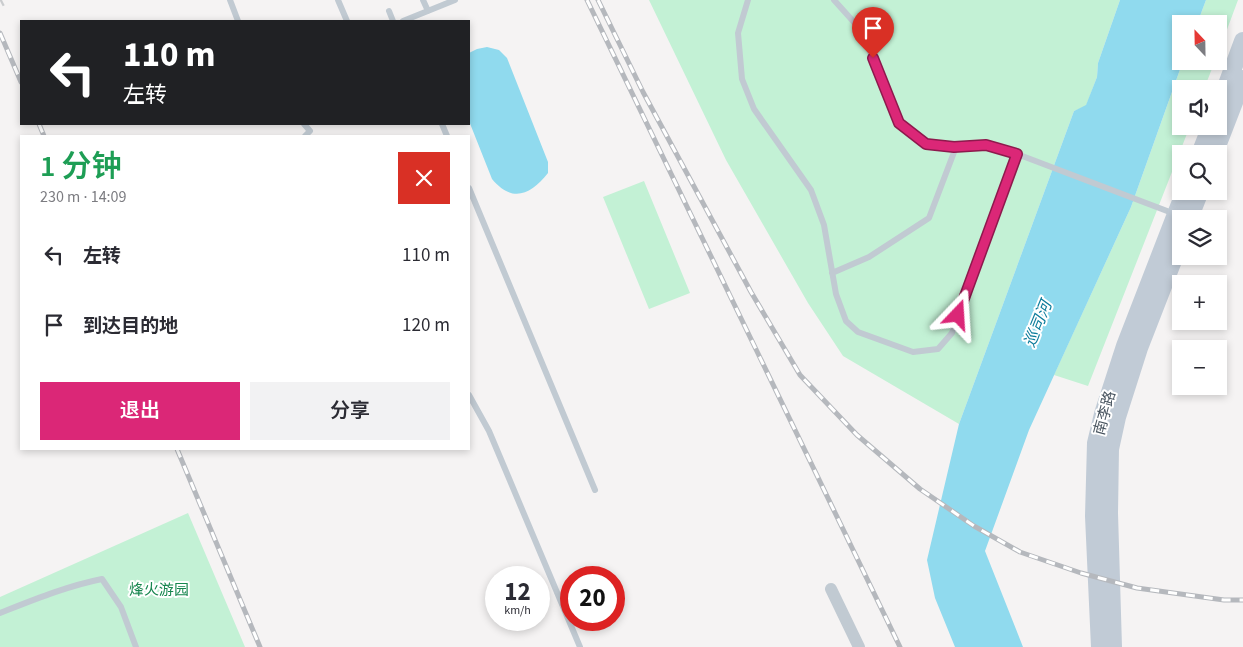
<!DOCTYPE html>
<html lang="zh">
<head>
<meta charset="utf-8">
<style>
  body { margin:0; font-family:"Source Sans 3","Noto Sans SC",sans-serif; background:#f2f2f3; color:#2b2b33; height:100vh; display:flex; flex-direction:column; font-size:19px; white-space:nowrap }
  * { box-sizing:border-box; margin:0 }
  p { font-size:16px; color:#7c7c81 }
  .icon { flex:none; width:28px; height:28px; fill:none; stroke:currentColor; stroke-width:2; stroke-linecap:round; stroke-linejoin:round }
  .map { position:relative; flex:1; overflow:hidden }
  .drawer { position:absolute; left:20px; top:135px; width:450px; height:315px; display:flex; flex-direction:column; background:#fff; border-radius:0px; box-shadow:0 2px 8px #0003 }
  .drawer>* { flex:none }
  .hud { position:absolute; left:20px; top:20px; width:450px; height:105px; border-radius:0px; box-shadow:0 2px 8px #0003; background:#202124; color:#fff; overflow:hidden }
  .needle { width:32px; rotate:338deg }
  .fabs { position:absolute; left:1172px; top:15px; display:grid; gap:10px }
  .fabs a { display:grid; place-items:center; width:55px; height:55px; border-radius:0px; background:#fff; box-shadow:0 2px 8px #0003; font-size:25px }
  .speed { position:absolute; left:485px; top:566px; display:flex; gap:10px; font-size:25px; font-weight:700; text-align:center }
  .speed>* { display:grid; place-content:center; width:65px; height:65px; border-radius:50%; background:#fff; box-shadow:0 2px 8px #0003; line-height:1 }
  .speed small { font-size:12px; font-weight:400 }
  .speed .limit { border:8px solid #d22; background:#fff; color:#111 }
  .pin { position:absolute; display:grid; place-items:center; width:42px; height:42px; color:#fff; margin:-51px -21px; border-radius:50% 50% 50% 0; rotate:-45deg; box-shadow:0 0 5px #0007 }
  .pin .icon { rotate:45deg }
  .me { position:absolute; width:55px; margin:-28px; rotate:20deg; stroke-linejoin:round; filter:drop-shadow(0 0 4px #0008) }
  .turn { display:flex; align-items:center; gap:18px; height:105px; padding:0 20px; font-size:22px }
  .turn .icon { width:65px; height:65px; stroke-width:2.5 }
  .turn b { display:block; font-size:35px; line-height:42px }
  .round { display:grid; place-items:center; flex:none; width:52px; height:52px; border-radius:0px; background:#f2f2f3 }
  .overview { display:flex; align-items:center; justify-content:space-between; height:85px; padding:0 20px }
  h1 { font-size:30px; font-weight:600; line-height:38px; color:#1e9e55 }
  .action { display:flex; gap:10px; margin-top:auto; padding:10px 20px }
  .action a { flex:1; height:58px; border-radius:0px; background:#db2777; color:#fff; font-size:20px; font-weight:600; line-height:58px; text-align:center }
  .action a+a { background:#f2f2f3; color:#2b2b33 }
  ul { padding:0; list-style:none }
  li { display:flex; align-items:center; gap:15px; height:70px; padding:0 20px }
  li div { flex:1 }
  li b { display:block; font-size:19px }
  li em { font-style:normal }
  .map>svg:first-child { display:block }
  .green { fill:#c3f1d5 }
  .water { fill:#90daee }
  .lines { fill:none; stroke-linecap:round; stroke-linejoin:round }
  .minor-tunnel { stroke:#caccce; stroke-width:12; stroke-dasharray:12 6; stroke-linecap:butt }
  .service { stroke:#c1cad2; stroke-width:6 }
  .minor { stroke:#c1cad2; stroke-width:12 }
  .secondary { stroke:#c1cbd6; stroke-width:18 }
  .rail-casing { stroke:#b5b8bd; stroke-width:5 }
  .rail { stroke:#fff; stroke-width:3; stroke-dasharray:9; stroke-linecap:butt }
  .route-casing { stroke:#8e194d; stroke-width:12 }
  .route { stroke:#db2777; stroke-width:9 }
  .labels { text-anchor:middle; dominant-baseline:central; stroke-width:4; stroke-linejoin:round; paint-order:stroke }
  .street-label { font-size:15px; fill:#4a5661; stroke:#fff }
  .park-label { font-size:15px; fill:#17864f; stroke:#fff }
  .water-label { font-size:16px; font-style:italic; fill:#0c7c9b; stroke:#fff }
</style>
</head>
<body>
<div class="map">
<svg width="1243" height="647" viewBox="0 0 1243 647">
  <rect width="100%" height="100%" fill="#f5f3f3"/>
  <path class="green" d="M649,0H1120L1098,63L1097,77L1086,106L1074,111L959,424L843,356L808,303L726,160Z
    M1206,0H1238L1219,51V24H1197Z
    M1183,61H1215L1204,89H1181V126H1190L1088,386L1054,375L1131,207Z
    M644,181L690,293L649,309L603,197Z
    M188,513L245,647H0V597Z"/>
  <path class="water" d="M1120,0H1206L1197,24H1181V61H1183L1131,207L1029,430L985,551L1023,647H955L935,598L927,560L959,424L1074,111L1086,105L1097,77L1098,63Z
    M487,47L499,50L507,58L548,162V173C531,194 513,204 492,179L469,121V53L477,49Z"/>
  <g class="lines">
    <path class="minor-tunnel" d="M0,1L2,0"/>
    <path class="service" d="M230,0L238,21
      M338,0L347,21
      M423,0L428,11
      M748,0L738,33L742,79L754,109L811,190L824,225L836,294L846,321L858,332L913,352L938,349L952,333L1017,154
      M834,0L861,30L899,123L926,144L954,147L986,145L1017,154L1175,214
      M389,11L393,21
      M403,21L455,0
      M304,124L310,131L305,136
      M442,124L447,136
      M469,188L595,490
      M832,273L869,257L929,218L956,147
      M469,395L489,431L580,647
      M0,613C33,600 67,586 102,579L121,607L136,647"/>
    <path class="minor" d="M831,589L859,647"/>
    <path class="secondary" d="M1219,106L1243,41
      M1200,154L1211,126
      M1214,154L1243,79
      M1189,219L1200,191
      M1100,647L1094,516L1096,443L1103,414L1125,346L1185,191
      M1113,647L1109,513L1110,449L1117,417L1139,348L1181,240"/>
    <g class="rail-casing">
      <path id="rail" d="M587,0L900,647
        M598,0L643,92L751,292L800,375L857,435L920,489L974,526L1020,552L1081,573L1137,588L1224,600H1243
        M0,33L21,82
        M39,124L44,136
        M177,449L260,647"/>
    </g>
    <use href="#rail" class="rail"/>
  </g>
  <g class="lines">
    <g class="route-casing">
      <path id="route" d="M873,58L899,123L926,144L954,147L986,145L1017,154L958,315"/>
    </g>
    <use href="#route" class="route"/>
  </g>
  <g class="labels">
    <g class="street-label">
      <text transform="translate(1105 413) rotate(-75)">南李路</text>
    </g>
    <g class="park-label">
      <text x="159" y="590">烽火游园</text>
    </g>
    <g class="water-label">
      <text transform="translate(1038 324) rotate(-68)">巡司河</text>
    </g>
  </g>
</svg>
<div class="fabs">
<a><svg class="needle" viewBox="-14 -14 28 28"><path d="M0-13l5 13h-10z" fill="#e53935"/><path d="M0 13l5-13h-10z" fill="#7c7c81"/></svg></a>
<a><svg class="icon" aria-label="sound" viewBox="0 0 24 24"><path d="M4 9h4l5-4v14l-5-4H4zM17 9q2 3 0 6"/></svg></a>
<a><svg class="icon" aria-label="search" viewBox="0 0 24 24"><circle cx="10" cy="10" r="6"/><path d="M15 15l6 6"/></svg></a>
<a><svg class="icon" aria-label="layers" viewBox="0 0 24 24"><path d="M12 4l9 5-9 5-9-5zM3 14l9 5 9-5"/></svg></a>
<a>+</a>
<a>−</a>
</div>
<div class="speed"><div>12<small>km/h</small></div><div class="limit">20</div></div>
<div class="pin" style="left:873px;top:58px;background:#d93025"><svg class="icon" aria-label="arrive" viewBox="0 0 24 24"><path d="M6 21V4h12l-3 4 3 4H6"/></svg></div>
<svg class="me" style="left:958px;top:315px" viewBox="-20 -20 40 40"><path d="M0-17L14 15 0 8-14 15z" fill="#db2777" stroke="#fff" stroke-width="4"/></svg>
<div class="hud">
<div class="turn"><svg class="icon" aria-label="left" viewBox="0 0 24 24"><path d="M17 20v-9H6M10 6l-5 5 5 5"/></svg><div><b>110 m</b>左转</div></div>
</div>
<section class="drawer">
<div class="overview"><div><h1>1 分钟</h1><p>230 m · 14:09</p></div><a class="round" style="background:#d93025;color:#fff"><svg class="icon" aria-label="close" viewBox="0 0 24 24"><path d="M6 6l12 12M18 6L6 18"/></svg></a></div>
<ul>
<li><svg class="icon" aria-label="left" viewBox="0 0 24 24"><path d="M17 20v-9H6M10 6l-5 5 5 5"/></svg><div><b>左转</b></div><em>110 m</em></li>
<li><svg class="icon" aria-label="arrive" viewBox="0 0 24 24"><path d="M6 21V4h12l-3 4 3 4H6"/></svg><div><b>到达目的地</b></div><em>120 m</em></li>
</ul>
<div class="action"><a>退出</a><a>分享</a></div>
</section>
</div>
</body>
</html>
